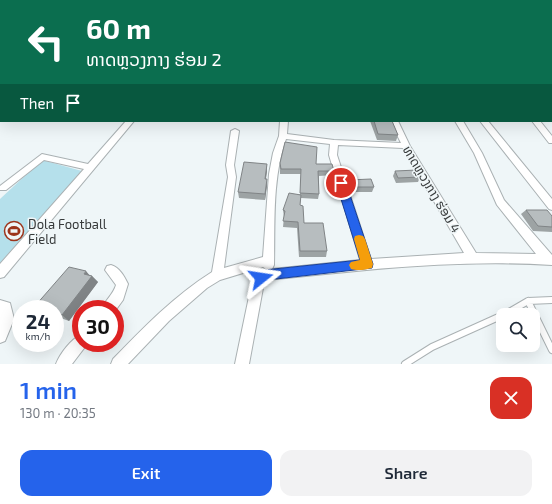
<!DOCTYPE html>
<html lang="en">
<head>
<meta charset="utf-8">
<style>
  body { margin:0; font-family:"Exo 2","Noto Sans Lao",sans-serif; background:#f2f2f3; color:#1f2937; height:100vh; display:flex; flex-direction:column; font-size:15px; white-space:nowrap }
  * { box-sizing:border-box; margin:0 }
  p { font-size:13px; color:#747a83 }
  .icon { flex:none; width:22px; height:22px; fill:none; stroke:currentColor; stroke-width:2; stroke-linecap:round; stroke-linejoin:round }
  .map { position:relative; height:364px; overflow:hidden }
  .details { display:flex; flex-direction:column; background:#fff; flex:1 }
  .details>* { flex:none }
  .hud { position:absolute; left:0px; top:0px; width:552px; height:122px; box-shadow:0 4px 16px #0002; background:#0b6e4f; color:#fff; overflow:hidden }
  .fabs { position:absolute; left:496px; top:308px; display:grid; gap:8px }
  .fabs a { display:grid; place-items:center; width:44px; height:44px; border-radius:8px; background:#fff; box-shadow:0 4px 16px #0002; font-size:20px }
  .speed { position:absolute; left:12px; top:300px; display:flex; gap:8px; font-size:20px; font-weight:700; text-align:center }
  .speed>* { display:grid; place-content:center; width:52px; height:52px; border-radius:50%; background:#fff; box-shadow:0 4px 16px #0002; line-height:1 }
  .speed small { font-size:10px; font-weight:400 }
  .speed .limit { border:6px solid #d22; background:#fff; color:#111 }
  .pin { position:absolute; display:grid; place-items:center; width:34px; height:34px; color:#fff; margin:-17px; border:2px solid #fff; border-radius:50%; box-shadow:0 1px 4px #0007 }
  .me { position:absolute; width:44px; margin:-22px; rotate:75deg; stroke-linejoin:round; filter:drop-shadow(0 0 3px #0008) }
  .turn { display:flex; align-items:center; gap:14px; height:84px; padding:0 20px; font-size:18px }
  .turn .icon { width:52px; height:52px; stroke-width:2.5 }
  .turn b { display:block; font-size:28px; line-height:34px }
  .then { display:flex; align-items:center; height:38px; padding:0 20px; background:#0003; gap:8px; font-size:15px }
  .round { display:grid; place-items:center; flex:none; width:42px; height:42px; border-radius:12px; background:#f2f2f3 }
  .headline { display:flex; align-items:center; justify-content:space-between; height:68px; padding:0 20px }
  h1 { font-size:24px; font-weight:600; line-height:30px; color:#2563eb }
  .cta { display:flex; gap:8px; margin-top:auto; padding:8px 20px }
  .cta a { flex:1; height:46px; border-radius:12px; background:#2563eb; color:#fff; font-size:16px; font-weight:600; line-height:46px; text-align:center }
  .cta a+a { background:#f2f2f3; color:#1f2937 }
  .map>svg:first-child { display:block }
  .green { fill:#b5e0eb }
  .lines { fill:none; stroke-linecap:round; stroke-linejoin:round }
  .service-casing { stroke:#aab1b3; stroke-width:8 }
  .minor-casing { stroke:#aab1b3; stroke-width:2 }
  .service { stroke:#fff; stroke-width:6 }
  .minor { fill:#fff; fill-rule:evenodd }
  .wall { fill:#9da3a4 }
  .shaded-wall { fill:#808486 }
  .building { fill:#b7bdbf; stroke:#808486 }
  .route { fill:#2563eb; stroke:#184099 }
  .slow { fill:#f59e0b }
  .labels { text-anchor:middle; dominant-baseline:central; stroke-width:3; stroke-linejoin:round; paint-order:stroke }
  .street-label { font-size:13px; fill:#373a3b; stroke:#eff6f8 }
  .poi-label { font-size:13px; fill:#373a3b; stroke:#eff6f8; text-anchor:start }
</style>
</head>
<body>
<div class="map">
<svg width="552" height="364" viewBox="0 0 552 364">
  <rect width="100%" height="100%" fill="#eff6f8"/>
  <path class="green" d="M42,160L82,171L0,263V199Z"/>
  <g class="lines">
    <g class="service-casing">
      <path id="service" d="M528,301L552,350
        M504,315L528,301L552,300
        M405,364L432,347L503,315"/>
    </g>
    <g class="minor-casing">
      <path id="minor" d="M551,56H552V60H551Z
        M1,59V63L0,64V60Z
        M0,80H1V84H0Z
        M126,121H134L4,277L0,278V264L84,169L44,160L6,190H0V186L42,154L88,164Z
        M280,121H288L287,134L334,140L401,143L390,121H398L410,146L476,253L536,254L497,205L474,153L455,121H463L482,153L504,200L552,255V265C456,259 362,270 268,280L263,288L249,364H235L251,287L260,271L266,269L263,267L220,280L207,288L169,321L128,364H111L113,359C144,327 174,296 212,272L225,195L228,177L226,165L231,131L235,129L239,131L234,165L236,177L224,268L263,257L269,174L273,153L279,136ZM286,139L330,144L329,155L360,260L272,269L274,265C275,223 272,179 286,139ZM338,145L403,148L464,253L371,259L337,155Z
        M480,121H488L552,199V210L549,209Z
        M532,121H540L552,136V143H549Z
        M111,265C120,268 124,276 128,284L123,300L115,311V309H102C105,300 113,295 116,285L105,270L107,266Z
        M0,300L10,303L14,319L5,341L0,343Z
        M81,335V343H88L72,364H56C60,354 71,339 81,335Z"/>
    </g>
    <use href="#service" class="service"/>
    <use href="#minor" class="minor"/>
  </g>
  <path class="wall" d="M370,121H392L398,135L396,141L377,140Z
    M280,163L316,164L334,171L333,175L319,176V194L318,199L301,198L300,205L304,223L327,251L326,257H299L297,228L283,227L284,217L283,210L300,194L301,174H280Z
    M267,164V170L266,179L267,185L265,200L239,198L238,192Z
    M395,171L420,177L418,182L396,183L393,176Z
    M349,180L374,187L372,192H351L348,185Z
    M526,210L552,216V232L533,231L521,214Z
    M89,275L92,276L98,282L69,321L55,316V309H39L35,306Z"/>
  <path class="shaded-wall" d="M267,164V170L265,185V179Z
    M267,179V185L265,200V194Z
    M86,271L91,277L92,276L98,282L69,321L62,315Z"/>
  <path class="building" d="M374,121H392L398,135L378,134Z
    M285,142L317,147L316,164H332L334,171H318L319,194L300,193L301,169H281L280,163Z
    M244,162L267,164L265,179H267L265,194L238,192Z
    M417,170L420,177L398,178L395,171Z
    M371,179L374,187H352L349,180Z
    M289,193L301,195L300,205L303,206L304,223H323L327,251H300L298,222L283,221L285,211L283,210Z
    M526,210H547L552,216V227L538,226Z
    M69,267L86,271L84,274L92,276L62,315L55,313V309H44L35,306Z"/>
  <linearGradient id="sky" x2="0" y2="1"><stop stop-color="#7fb6db"/><stop offset="0.5" stop-color="#f8fbfc"/><stop offset="1" stop-color="#f8fbfc" stop-opacity="0"/></linearGradient>
  <rect width="552" height="103" fill="url(#sky)"/>
  <path class="route" d="M341,179L346,183L373,264L372,268L267,280L261,284L257,282L255,278L259,271L264,270L360,260L336,183Z"/>
  <path class="slow" d="M359,235L363,236L365,239L373,264L372,268C365,270 357,271 351,269L349,265L351,262L360,260L354,239L355,236Z"/>
  <defs>
    <g id="stadium-ring" transform="scale(1)"><circle r="9.5" fill="#eff6f8" stroke="#9c341b" stroke-width="1.5"/><path d="M0-5a6.5 5 0 1 0 0 10a6.5 5 0 1 0 0-10ZM-3.5-1.8h7v3.6h-7Z" fill="#9c341b"/></g>
  </defs>
  <g fill-rule="evenodd">
    <use href="#stadium-ring" x="14" y="231"/>
  </g>
  <g class="labels">
    <g class="street-label">
      <text transform="translate(432 189) rotate(59)">ທາດຫຼວງກາງ ຮ່ອມ 4</text>
    </g>
    <g class="poi-label">
      <text x="28" y="224">Dola Football<tspan x="28" dy="15">Field</tspan></text>
    </g>
  </g>
</svg>
<div class="fabs">
<a><svg class="icon" aria-label="search" viewBox="0 0 24 24"><circle cx="10" cy="10" r="6"/><path d="M15 15l6 6"/></svg></a>
</div>
<div class="speed"><div>24<small>km/h</small></div><div class="limit">30</div></div>
<div class="pin" style="left:341px;top:183px;background:#d93025"><svg class="icon" aria-label="arrive" viewBox="0 0 24 24"><path d="M6 21V4h12l-3 4 3 4H6"/></svg></div>
<svg class="me" style="left:261px;top:278px" viewBox="-20 -20 40 40"><path d="M0-17L14 15 0 8-14 15z" fill="#2563eb" stroke="#fff" stroke-width="4"/></svg>
<div class="hud">
<div class="turn"><svg class="icon" aria-label="left" viewBox="0 0 24 24"><path d="M17 20v-9H6M10 6l-5 5 5 5"/></svg><div><b>60 m</b>ທາດຫຼວງກາງ ຮ່ອມ 2</div></div>
<div class="then">Then<svg class="icon" aria-label="arrive" viewBox="0 0 24 24"><path d="M6 21V4h12l-3 4 3 4H6"/></svg></div>
</div>
</div>
<section class="details">
<div class="headline"><div><h1>1 min</h1><p>130 m · 20:35</p></div><a class="round" style="background:#d93025;color:#fff"><svg class="icon" aria-label="close" viewBox="0 0 24 24"><path d="M6 6l12 12M18 6L6 18"/></svg></a></div>
<div class="cta"><a>Exit</a><a>Share</a></div>
</section>
</body>
</html>
